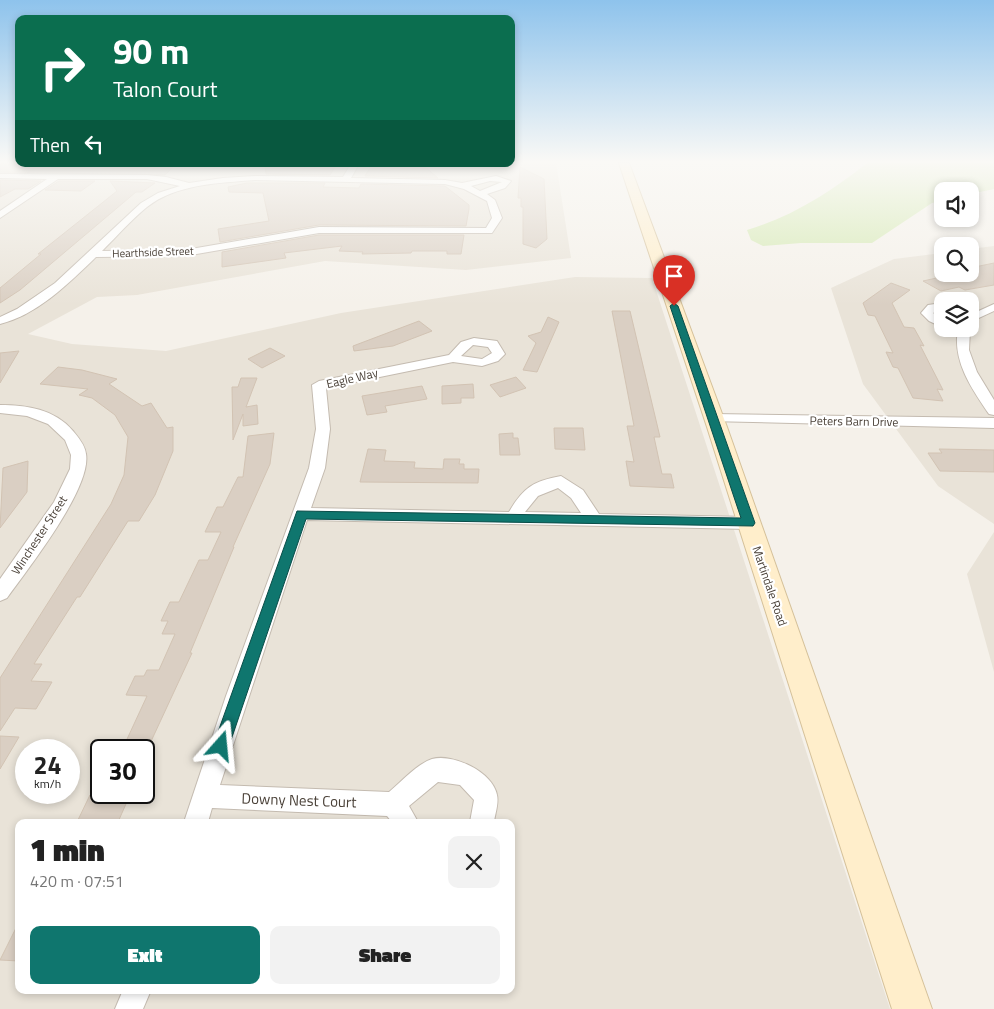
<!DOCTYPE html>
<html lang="en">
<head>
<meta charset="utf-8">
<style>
  body { margin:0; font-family:"Titillium Web",sans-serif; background:#f2f2f2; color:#222; height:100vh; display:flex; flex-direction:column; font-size:19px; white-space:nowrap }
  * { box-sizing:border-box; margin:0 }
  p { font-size:16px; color:#767676 }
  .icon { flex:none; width:28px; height:28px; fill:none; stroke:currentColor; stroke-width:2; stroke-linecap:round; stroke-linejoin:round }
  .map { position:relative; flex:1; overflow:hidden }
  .side { position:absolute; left:15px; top:819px; width:500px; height:175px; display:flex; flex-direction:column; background:#fff; border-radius:10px; box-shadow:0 2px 8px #0003 }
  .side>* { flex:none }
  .banner { position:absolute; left:15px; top:15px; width:500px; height:152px; border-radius:10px; box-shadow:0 2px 8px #0003; background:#0b6e4f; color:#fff; overflow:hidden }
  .controls { position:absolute; left:934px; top:182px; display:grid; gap:10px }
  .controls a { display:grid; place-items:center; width:45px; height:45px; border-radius:10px; background:#fff; box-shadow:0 2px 8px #0003; font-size:25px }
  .speed { position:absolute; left:15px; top:739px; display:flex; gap:10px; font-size:25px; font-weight:700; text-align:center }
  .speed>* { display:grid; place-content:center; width:65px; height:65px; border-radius:50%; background:#fff; box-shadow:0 2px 8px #0003; line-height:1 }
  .speed small { font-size:12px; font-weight:400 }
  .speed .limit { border:2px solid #111; border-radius:8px; background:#fff; color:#111 }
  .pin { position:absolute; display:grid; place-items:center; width:42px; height:42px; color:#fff; margin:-51px -21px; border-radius:50% 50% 50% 0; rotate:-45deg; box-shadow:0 0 5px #0007 }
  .pin .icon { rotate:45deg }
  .me { position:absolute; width:55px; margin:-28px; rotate:18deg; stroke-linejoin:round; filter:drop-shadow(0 0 4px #0008) }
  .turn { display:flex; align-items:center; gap:18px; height:105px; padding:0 15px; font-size:22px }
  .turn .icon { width:65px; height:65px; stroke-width:2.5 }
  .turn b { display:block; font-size:35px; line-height:42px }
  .then { display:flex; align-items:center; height:48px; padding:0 15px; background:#0003; gap:10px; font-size:19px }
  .round { display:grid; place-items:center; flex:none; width:52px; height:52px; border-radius:10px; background:#f2f2f2 }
  .headline { display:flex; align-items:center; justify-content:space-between; height:85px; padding:0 15px }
  h1 { font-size:30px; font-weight:800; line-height:38px }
  .cta { display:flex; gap:10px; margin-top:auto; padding:10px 15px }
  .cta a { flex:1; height:58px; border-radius:10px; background:#0f766e; color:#fff; font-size:20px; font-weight:800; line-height:58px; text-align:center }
  .cta a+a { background:#f2f2f2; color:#222 }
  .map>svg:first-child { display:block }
  .residential { fill:#e9e3d8; fill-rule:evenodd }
  .green { fill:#d5e9b3 }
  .building { fill:#dacfc3; stroke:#d2c3b3 }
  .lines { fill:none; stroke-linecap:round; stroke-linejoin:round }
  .street-casing { stroke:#c4bbb0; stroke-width:2 }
  .secondary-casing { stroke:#d5c19a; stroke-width:2 }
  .street { fill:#fff; fill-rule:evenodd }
  .secondary { fill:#ffeecb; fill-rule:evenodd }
  .route { fill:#0f766e; stroke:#0a4d48 }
  .labels { text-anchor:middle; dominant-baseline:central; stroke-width:4.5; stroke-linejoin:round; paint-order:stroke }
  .far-street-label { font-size:11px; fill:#4a4138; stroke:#fff }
  .street-label { font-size:12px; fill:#4a4138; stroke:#fff }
  .near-street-label { font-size:15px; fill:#4a4138; stroke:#fff }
</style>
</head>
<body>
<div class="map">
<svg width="994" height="1009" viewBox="0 0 994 1009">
  <rect width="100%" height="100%" fill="#f5f1ea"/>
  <path class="residential" d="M0,163H556L571,258L466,270L325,261L137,295L97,297L28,334L72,344L166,351L341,313L575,277L652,278L890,1009H0ZM26,750H69V792H26ZM101,750H144V792H101ZM19,822H511V990H19Z
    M994,246V524L938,486L863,384L831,288L894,259L942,253V274H970V249ZM942,301H970V329H942Z
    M994,532V672L967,574Z"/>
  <path class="green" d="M867,163H994V189L970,194V191H942V201L932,203L872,243H801L763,246L751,240L747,230C791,217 831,192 867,163Z"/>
  <path class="building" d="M0,164H176L165,175L0,172Z
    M294,164H337L330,175L266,174L265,165Z
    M398,165L424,166L438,178L365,176L371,166Z
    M520,167L544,179L547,239L536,248L523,244V207H521V198H518Z
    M0,180L41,181L28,189H15L0,197Z
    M59,181H95L81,191L45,190Z
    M110,181L155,183L142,192H136L20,290L0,303V288L41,254H38L117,191Z
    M247,183H325L323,187L359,188L361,184L445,186L469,205V209L466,226L319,225L220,242L218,229L269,221L263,193L229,192L228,187Z
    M319,235H464L461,254H447V251H412L411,253L362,254L363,252L339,251L342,246L284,253L286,258L222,267V252Z
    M994,263V285L965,290L959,287L941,291L923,281L941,277L935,274H970V268Z
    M891,283L910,290L892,303L904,327L914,328L924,346L920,345L943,390L937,389L943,401L913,398L898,368L893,367L886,352L893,353L875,316L868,315L863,303Z
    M612,311H630L660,437H654L662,474H671L674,488L630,486L626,461L634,462L627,426H634Z
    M548,317L559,322L537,372L523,370L536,343L528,336L541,332Z
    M419,321L432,331L393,346L354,351L353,346Z
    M270,348L285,356L262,368L248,359Z
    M19,351L0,383V353Z
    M58,367L82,370L117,379L109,384L142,406L151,403L167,428L173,427V451L155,495L139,521H128L80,597H77L34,664H42L31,681L52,682L36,709L15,708L0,731V678L111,504L124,475L128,437L115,415L92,398L79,395L88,389L40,384Z
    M516,377L526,388L500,397L490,385Z
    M241,378H257L246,407L257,405L258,424L243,426V414L233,440L232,387H238Z
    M473,384L474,398H461V403L442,404V386Z
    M422,386L427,399L385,406L387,412L367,415L362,396Z
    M554,428H583L585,450L555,449Z
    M274,433L270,464L233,547H234L190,653H192L147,750H122L147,696L126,695L135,676H144L147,670H159L175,634H162L168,621H161L170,602H179L199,560H208L221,532H205L217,507H223L238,477H243L248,436Z
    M513,433V438H518L520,455H500L499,434Z
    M368,449L386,450L384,461L415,462L414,468L443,469L444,459H460L459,464H464V469H479L478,483L360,482Z
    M939,449L994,450V472L940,471L928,453H942Z
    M28,461L27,492L0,528L3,468Z
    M0,736L19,737L0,769Z
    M90,795L129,797L118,822H77Z
    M19,922V961L0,960Z"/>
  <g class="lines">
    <g class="street-casing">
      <path id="street" d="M351,164H359L351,178L445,180L462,183L496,176L511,181L505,188L487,194L495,200L502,218L492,233H319L185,256L96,257C69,283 37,315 0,324V317L17,309L55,283L141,203L158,193L180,186L147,179H58L0,218V211L47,179L0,178V174L147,175L166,177L189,183L223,178L255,176L343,177ZM255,180L445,184L464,189L487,201L492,218L486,228L319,227L185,250L102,251C117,236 131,220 147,207C176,184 219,183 255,180ZM490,181L502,182L480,191L471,186Z
        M942,303V309L933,313L942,319V327L929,321L921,313L928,305Z
        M994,304V311L970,322V315Z
        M958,329H970L969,350L977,372L994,400V415L989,414C972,389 952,361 958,329Z
        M474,338L497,341L505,354L498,361L482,366L453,362L326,388L330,429L325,468L311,508L509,512C523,488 533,481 561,476L583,490L599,514L749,517L755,519L757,523L755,527L749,529L307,520L220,785L389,792C401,782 417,764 432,759C453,753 493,772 497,795C499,803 495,814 494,822H470L474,800L460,785L438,782L409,806L418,822H392L387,816L212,808L208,822H184L226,696L309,468L316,429L312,385L319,381L449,355L461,342ZM473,345L488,347L492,353L482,359L461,356ZM558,488L571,498L581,513L525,512L538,496Z
        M0,405C26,405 55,409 73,431C78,437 85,445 86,454C92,488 27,570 7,598L0,601V579L54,502L70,469L71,455L65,440L48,424L27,416L0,413Z
        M713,414L994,418V428L708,421L706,418L708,415Z
        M123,990H151L143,1009H115Z"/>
    </g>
    <g class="secondary-casing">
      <path id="secondary" d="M619,163H629L727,427L932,1009H892L707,427Z"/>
    </g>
    <use href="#street" class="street"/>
    <use href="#secondary" class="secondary"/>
  </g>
  <linearGradient id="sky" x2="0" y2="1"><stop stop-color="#8ec3ec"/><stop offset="0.53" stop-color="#faf9f6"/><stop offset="1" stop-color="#faf9f6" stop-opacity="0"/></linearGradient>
  <rect width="994" height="305" fill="url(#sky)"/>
  <path class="route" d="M674,303L678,306L755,523L753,526L306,519L229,746L227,752L221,754L215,752L213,746L297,511L741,518L670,306Z"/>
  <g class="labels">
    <g class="far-street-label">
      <text transform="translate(153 252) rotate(-2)">Hearthside Street</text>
    </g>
    <g class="street-label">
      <text transform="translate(352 378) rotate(-13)">Eagle Way</text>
      <text transform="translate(854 421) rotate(1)">Peters Barn Drive</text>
      <text transform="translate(39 535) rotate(-57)">Winchester Street</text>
      <text transform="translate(770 586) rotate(71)">Martindale Road</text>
    </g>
    <g class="near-street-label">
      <text transform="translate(299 800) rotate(2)">Downy Nest Court</text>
    </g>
  </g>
</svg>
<div class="controls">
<a><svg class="icon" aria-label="sound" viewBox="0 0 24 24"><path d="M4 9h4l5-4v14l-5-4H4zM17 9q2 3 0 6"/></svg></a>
<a><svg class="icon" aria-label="search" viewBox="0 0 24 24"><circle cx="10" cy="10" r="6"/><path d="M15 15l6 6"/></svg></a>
<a><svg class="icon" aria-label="layers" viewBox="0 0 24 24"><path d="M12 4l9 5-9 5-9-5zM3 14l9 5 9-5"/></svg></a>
</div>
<div class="speed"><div>24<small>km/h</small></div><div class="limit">30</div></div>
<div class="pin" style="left:674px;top:306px;background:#d93025"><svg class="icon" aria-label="arrive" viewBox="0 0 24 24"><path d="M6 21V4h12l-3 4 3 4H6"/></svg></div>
<svg class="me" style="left:221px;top:746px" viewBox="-20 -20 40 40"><path d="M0-17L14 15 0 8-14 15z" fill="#0f766e" stroke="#fff" stroke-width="4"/></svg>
<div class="banner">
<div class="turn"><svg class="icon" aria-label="right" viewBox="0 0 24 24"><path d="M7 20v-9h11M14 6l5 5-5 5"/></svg><div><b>90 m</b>Talon Court</div></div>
<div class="then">Then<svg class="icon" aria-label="left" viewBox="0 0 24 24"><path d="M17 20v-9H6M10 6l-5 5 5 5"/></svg></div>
</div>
<section class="side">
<div class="headline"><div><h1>1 min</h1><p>420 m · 07:51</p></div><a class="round"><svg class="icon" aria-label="close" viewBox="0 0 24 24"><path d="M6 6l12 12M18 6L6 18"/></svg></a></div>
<div class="cta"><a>Exit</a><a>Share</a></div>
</section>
</div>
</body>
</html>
